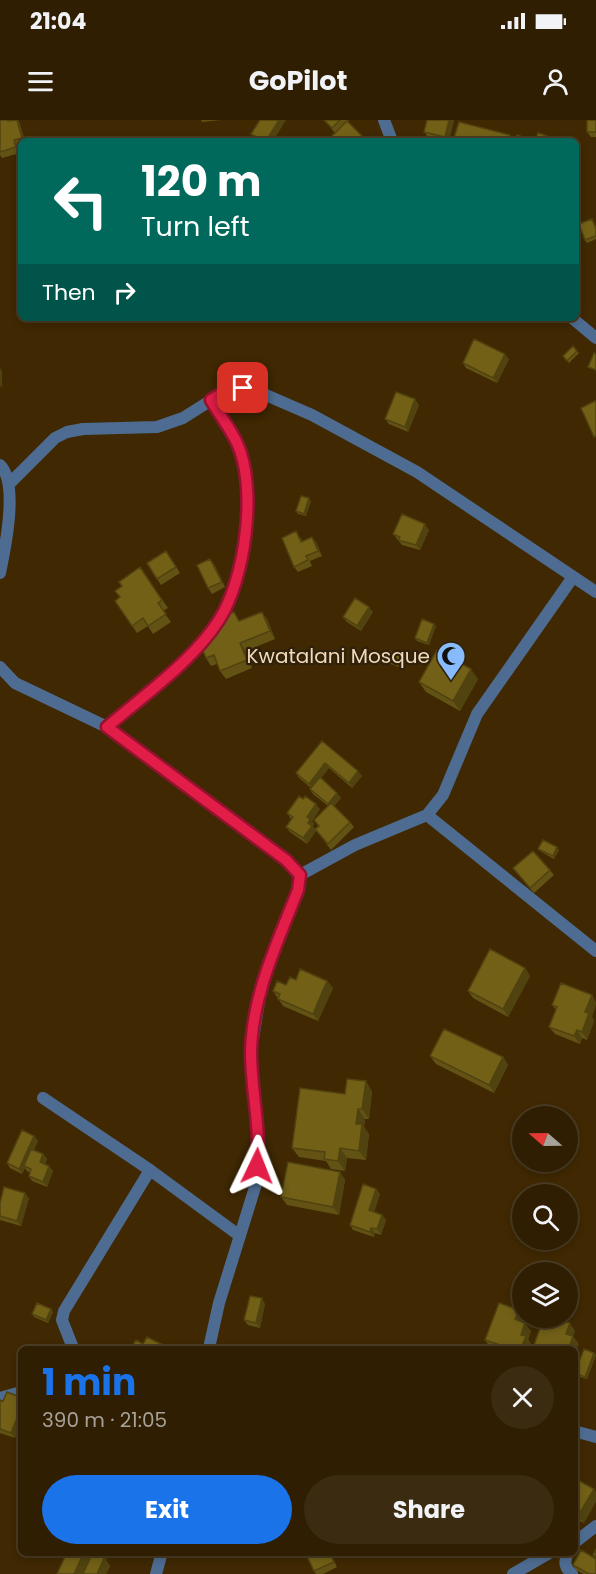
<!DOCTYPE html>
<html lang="en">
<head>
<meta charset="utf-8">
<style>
  body { margin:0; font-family:Poppins,sans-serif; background:#3b2b11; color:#f1f3f6; height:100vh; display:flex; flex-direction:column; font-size:22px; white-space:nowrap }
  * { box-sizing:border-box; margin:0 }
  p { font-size:20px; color:#a7a299 }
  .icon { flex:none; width:33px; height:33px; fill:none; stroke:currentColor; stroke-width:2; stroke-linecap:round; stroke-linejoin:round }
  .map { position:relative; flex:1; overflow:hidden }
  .details { position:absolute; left:18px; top:1226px; width:560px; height:210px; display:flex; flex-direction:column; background:#2f1e02; border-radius:9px; box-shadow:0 3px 9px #0003,0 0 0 2px #4a3c24 }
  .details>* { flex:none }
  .top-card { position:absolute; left:18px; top:18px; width:561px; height:183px; border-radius:9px; box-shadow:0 3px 9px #0003,0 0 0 2px #4a3c24; background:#00695c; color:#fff; overflow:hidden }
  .needle { width:39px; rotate:290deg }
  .tools { position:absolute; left:512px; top:986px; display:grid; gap:12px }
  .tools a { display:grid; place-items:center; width:66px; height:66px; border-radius:50%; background:#2f1e02; box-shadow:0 3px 9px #0003,0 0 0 2px #4a3c24; font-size:30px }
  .pin { position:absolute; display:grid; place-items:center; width:51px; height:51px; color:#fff; margin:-26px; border-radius:12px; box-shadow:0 3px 9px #0006 }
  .me { position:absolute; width:66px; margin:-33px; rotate:2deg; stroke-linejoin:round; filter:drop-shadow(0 0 4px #0008) }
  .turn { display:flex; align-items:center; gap:21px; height:126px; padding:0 24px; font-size:27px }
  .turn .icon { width:78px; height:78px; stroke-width:2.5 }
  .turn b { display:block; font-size:42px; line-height:51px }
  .then { display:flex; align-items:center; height:57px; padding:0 24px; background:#0003; gap:12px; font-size:22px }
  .round { display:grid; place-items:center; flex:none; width:63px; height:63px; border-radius:32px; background:#3b2b11 }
  .headline { display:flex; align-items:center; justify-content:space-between; height:102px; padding:0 24px }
  h1 { font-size:36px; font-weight:700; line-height:45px; color:#1a73e8 }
  .action { display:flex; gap:12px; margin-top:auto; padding:12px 24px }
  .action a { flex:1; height:69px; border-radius:36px; background:#1a73e8; color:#fff; font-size:24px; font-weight:700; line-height:69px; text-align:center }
  .action a+a { background:#3b2b11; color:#f1f3f6 }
  .status { display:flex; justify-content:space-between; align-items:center; height:42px; padding:0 30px; background:#2f1e02; direction:ltr }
  .status svg { height:16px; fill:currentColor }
  header { display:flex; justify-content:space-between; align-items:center; height:78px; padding:0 24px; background:#2f1e02; font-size:27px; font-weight:700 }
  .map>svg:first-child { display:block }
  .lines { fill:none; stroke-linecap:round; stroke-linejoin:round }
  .street { stroke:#4e6c91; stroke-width:12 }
  .wall { fill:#625314 }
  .shaded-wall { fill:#504310 }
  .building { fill:#726017; stroke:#504310; stroke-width:1.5 }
  .route-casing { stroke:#92132f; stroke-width:15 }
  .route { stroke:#e11d48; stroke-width:10 }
  .labels { text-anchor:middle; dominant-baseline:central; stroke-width:4.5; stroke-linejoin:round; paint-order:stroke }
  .poi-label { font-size:20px; fill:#f2d9b9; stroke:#2f210b; text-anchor:end }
</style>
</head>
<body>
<div class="status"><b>21:04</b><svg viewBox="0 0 49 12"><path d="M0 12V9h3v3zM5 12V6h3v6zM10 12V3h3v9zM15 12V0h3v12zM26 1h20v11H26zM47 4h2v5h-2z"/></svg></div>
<header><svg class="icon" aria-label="menu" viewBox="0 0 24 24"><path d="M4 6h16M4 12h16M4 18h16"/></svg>GoPilot<svg class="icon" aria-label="person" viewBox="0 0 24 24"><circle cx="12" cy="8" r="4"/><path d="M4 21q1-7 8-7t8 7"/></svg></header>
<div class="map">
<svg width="596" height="1454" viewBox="0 0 596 1454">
  <rect width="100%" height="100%" fill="#3f2802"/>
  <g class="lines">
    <path class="street" d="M384,0L392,21
      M572,198L596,218
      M0,345C19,363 5,429 0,453
      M10,363L55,318L67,312L83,309L157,307L183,298L232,267L243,268L259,272L312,295L417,352L596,472
      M0,547L15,563L107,607L286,740L300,755L298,770L262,863L251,931L259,1028L256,1064L219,1183L209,1228
      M107,607C143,576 193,541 219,500C246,460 258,368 237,323C230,308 219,294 211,280
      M427,695L596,831
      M300,755L355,725L427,695L443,675L477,594L573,457
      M43,978L150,1050L240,1116
      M73,1228L62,1200L64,1191L150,1050
      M0,1278L21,1272
      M574,1311L596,1317
      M574,1423L596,1406
      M568,1432C564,1442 564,1447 572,1454
      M156,1454L162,1432
      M513,1454L551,1432"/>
  </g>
  <path class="wall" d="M0,0H18L20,4L25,21H21V25L18,26L20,33L2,38L0,35Z
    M201,0H221L202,2Z
    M324,0H349L347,2L366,21H327L335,13Z
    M427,0H454L449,21H444L428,17L424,12Z
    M596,0V17H591L587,12Z
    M251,14L273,21H259L255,19Z
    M592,99L596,107V119L587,123L585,120Z
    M577,231L579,233L569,243L563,236Z
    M509,239L497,263L466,248L463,243Z
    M419,285L408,312L389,304L385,299Z
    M311,381L306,396L298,394L296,391Z
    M429,410L420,430L402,425L393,414Z
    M300,417L302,421L316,422L322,436L310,441L312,446L298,452L294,447Z
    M166,431L180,453L161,465L147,443Z
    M214,444L225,467L212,474L208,468Z
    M140,447L168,488L163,491L171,502L153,514L148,506L137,513L115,481L120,477L122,466Z
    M373,492L361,511L347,502L343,497Z
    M267,499L275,519L246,531L252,548L226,559L220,551L217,544L211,546L206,538L240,501Z
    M436,506L429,525L417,521L415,518Z
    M403,538L399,547L388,543L386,540Z
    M478,559L460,591L426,572L419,562Z
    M322,621L362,656L352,668L329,648L321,658L341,678L334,686L350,702L354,707L331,730L315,709L318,706L314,700L328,686L313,674L310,669L311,668L299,658L296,653Z
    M320,689L312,701L314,704L313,706L316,711L307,724L290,712L286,707L291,699L287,693Z
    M557,727L559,730L554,739L540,731L538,729Z
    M513,748L550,750L554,755L534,773Z
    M525,848L530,856L508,897L473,878L468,871Z
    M296,860L327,861L333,868L318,901L283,886L273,871L286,865Z
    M552,885L592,897L594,901L587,920L582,918L580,924L555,914L549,907L556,890Z
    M430,936L503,937L508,945L494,973L436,944Z
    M372,971L369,999H365L364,1007L369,1014L366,1040L347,1038L345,1051L331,1049L326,1041L299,1037L292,1028L345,974Z
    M34,1016L38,1021L34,1030L43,1034L47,1039L45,1044L53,1051L47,1067L32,1061L29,1056L30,1053L27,1051L25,1048L22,1054L10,1048L7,1043Z
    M340,1052L345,1060L339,1095L287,1085L281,1077Z
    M376,1069L380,1074L374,1092L382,1095L386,1100L381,1115L375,1113L374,1117L353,1110L350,1105Z
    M29,1078L21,1106L0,1100V1083Z
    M265,1184L260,1208L248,1205L244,1200Z
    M51,1189L53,1192L48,1203L34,1197L32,1194Z
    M519,1190L524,1198L522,1202L531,1211L528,1219L531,1224L529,1228H494L490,1227L485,1220Z
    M594,1233L596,1235L587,1259L577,1256L575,1253Z
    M21,1279V1303L15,1318L0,1313V1280L3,1281Z
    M574,1358L584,1403L574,1398Z
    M596,1429V1454H584L576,1450L573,1445L595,1438L593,1435Z
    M67,1432H110L106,1440L110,1446L106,1454H57Z
    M301,1432H330L337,1447L323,1454H316L305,1433L302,1434Z"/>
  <path class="shaded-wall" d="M17,0L20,4L25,21L22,18Z
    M279,0H286L273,21H266Z
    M449,0H454L449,21H448L445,17Z
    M510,15L514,21H508Z
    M505,234L509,239L497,263L493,258Z
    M0,248L2,251V268L0,265Z
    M415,279L419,285L408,312L405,307Z
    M309,378L311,381L306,396L304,394Z
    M425,404L429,410L420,430L416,425Z
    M312,417L316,422L322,436L318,431Z
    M210,439L214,444L225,467L222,462Z
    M369,487L373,492L361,511L357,506Z
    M262,492L267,499L275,519L270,511Z
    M434,504L436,506L429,525L427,523Z
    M240,523L246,531L252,548L247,540Z
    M401,535L403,538L399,547L398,544Z
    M471,549L478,559L460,591L453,581Z
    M325,643L329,648L312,669L309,664Z
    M358,651L362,656L352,668L349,663Z
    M337,673L341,678L331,689L328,684Z
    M316,684L320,689L312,701L314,704L313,706L316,711L307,724L303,718L308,703L307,697Z
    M557,727L559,730L554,739L553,736Z
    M525,848L530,856L508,897L503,889Z
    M327,861L333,868L318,901L313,894Z
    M592,875L596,882V885L592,897L594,901L587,920L582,912L585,892Z
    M577,910L582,918L580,924L574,916Z
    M503,937L508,945L494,973L489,965Z
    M366,961L372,971L369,999L362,989Z
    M358,989L365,999L364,1007L369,1014L366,1040L359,1031L356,1004Z
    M34,1016L38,1021L26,1047L24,1046L25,1048L22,1054L19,1049Z
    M340,1028L347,1038L345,1051L338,1041Z
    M43,1034L47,1039L44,1047L40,1042Z
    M49,1046L53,1051L47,1067L43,1062Z
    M340,1052L345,1060L339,1095L333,1087Z
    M376,1069L380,1074L373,1096L369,1090Z
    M25,1073L29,1078L21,1106L17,1101Z
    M382,1095L386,1100L381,1115L377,1109Z
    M371,1108L375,1113L374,1117L370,1112Z
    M262,1178L265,1184L260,1208L256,1203Z
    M51,1189L53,1192L48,1203L46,1200Z
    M519,1190L522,1195V1197L524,1198L520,1207L515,1199Z
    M525,1203L531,1211L528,1219L531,1224L529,1228H521V1215Z
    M570,1203L575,1211L573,1216L579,1224L574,1236V1228H569L566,1214Z
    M594,1233L596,1235L587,1259L585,1257Z
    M20,1277L21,1279V1303L15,1318L11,1313L17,1286Z
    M594,1369L596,1372V1382L584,1403L578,1396Z
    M84,1432H91L92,1435L83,1454H74Z
    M100,1432H110L106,1440L110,1446L106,1454H97L104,1439Z"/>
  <path class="building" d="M0,0H8V1L17,0L22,18L14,20L16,27L0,32Z
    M260,0H279L266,21H264L251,14Z
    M324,0H340L332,8Z
    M427,0H449L445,17L424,12Z
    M587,0H596V12H587Z
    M347,1L364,18L361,21H327Z
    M459,2L510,15L508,21H453Z
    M538,13L547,16L545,21H515L517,15L535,21Z
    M592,99L596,109V116L585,120L579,104Z
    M474,219L505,234L493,258L463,243Z
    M573,226L577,231L567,241L563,236Z
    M594,233L596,234V250L588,247Z
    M396,272L415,279L405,307L385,299Z
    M595,281L596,283V316L594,317L581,288Z
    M301,376L309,378L304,394L296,391Z
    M402,394L425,404L416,425L398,420L400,417L393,414Z
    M296,411L301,422L312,417L318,431L306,436L308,440L294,447L282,418Z
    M166,431L176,447L157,459L147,443Z
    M210,439L222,462L208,468L197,445Z
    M140,447L162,480L158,483L166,494L148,506L143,498L132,506L115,481L120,477L115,471L122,466L119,462Z
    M355,478L369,487L357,506L343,497Z
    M234,492L239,501L262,492L270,511L240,523L247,540L220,551L214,535L206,538L198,519L218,510L214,500Z
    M422,499L434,504L427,523L415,518Z
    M437,530L471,549L453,581L419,562Z
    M389,531L401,535L398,544L386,540Z
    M322,621L358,651L349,663L325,643L309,664L296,653Z
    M320,657L337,673L328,684L310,669Z
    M299,676L303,679L305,676L316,684L307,697L310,699L308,703L312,706L303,718L286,707L293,697L287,693Z
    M331,683L350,702L328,724L315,709L319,706L314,700Z
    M543,720L557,727L553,736L538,729Z
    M533,731L550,750L530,768L513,748Z
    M490,829L525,848L503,889L468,871Z
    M300,849L327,861L313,894L278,879L280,874L273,871L277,861L286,865L290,857L296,860Z
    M561,863L592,875L585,892L589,893L582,912L577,910L574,916L549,907L557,887L552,885Z
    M444,909L503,937L489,965L430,936Z
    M347,959L366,961L362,989H358L356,1004H362L359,1031L340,1028L338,1041L324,1039L325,1032L292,1028L300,968L345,974Z
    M22,1010L34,1016L19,1049L7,1043Z
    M31,1029L43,1034L40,1042L49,1046L43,1062L29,1056L31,1049L24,1046Z
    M288,1042L340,1052L333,1087L281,1077Z
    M363,1064L376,1069L369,1090L382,1095L377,1109L371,1108L370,1112L350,1105Z
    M4,1067L25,1073L17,1101L0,1096V1083Z
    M250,1176L262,1178L256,1203L244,1200Z
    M37,1183L51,1189L46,1200L32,1194Z
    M499,1183L519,1190L515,1199L525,1203L521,1215L526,1216L521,1228H509L485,1220Z
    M544,1197H551L570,1203L566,1214L573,1216L569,1228H533Z
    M147,1217L163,1225L162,1228H131L136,1220L143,1224Z
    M584,1229L594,1233L585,1257L575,1253Z
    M7,1272L20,1277L17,1286L21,1288L11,1313L0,1309V1280L3,1281Z
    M574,1358L594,1369L578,1396L574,1393Z
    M596,1429V1437L593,1435Z
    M581,1430L596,1439V1454H589L573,1445Z
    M67,1432H84L74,1454H57Z
    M93,1432L104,1438L97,1454H83Z
    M305,1432H329L334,1442L314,1451Z"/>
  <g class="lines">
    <g class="route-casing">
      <path id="route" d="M243,268L232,267L211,280C219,294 230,308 237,323C258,368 245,460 219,500C194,540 143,576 107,607L286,740L300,755L298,770C278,821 252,875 251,932C251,970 261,1007 257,1046"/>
    </g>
    <use href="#route" class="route"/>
  </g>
  <defs>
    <g id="mosque-pin" transform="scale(1.5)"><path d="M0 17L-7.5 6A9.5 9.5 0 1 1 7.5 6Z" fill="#87bbfb" stroke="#2f210b"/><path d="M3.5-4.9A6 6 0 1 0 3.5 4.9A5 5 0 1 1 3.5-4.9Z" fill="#111"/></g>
  </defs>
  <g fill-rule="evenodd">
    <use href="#mosque-pin" x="451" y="536"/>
  </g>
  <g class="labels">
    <g class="poi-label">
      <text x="430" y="536">Kwatalani Mosque</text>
    </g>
  </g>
</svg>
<div class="tools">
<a><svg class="needle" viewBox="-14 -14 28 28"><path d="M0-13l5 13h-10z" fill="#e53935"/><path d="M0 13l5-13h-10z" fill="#a7a299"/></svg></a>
<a><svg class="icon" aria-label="search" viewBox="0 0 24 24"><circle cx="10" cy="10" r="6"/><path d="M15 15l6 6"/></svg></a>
<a><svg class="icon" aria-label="layers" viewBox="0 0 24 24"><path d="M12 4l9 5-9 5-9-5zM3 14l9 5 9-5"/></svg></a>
</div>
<div class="pin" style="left:243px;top:268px;background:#d93025"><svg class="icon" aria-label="arrive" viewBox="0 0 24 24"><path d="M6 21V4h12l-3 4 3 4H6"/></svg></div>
<svg class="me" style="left:257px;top:1046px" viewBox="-20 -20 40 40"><path d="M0-17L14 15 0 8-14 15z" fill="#e11d48" stroke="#fff" stroke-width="4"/></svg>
<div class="top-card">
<div class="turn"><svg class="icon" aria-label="left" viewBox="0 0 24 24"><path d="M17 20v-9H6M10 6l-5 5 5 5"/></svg><div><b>120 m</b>Turn left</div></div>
<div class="then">Then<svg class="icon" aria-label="right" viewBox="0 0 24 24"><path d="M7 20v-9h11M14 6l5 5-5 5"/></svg></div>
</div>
<section class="details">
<div class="headline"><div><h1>1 min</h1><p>390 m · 21:05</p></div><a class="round"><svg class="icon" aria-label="close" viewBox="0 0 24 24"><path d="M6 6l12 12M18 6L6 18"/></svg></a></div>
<div class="action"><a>Exit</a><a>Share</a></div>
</section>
</div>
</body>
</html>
